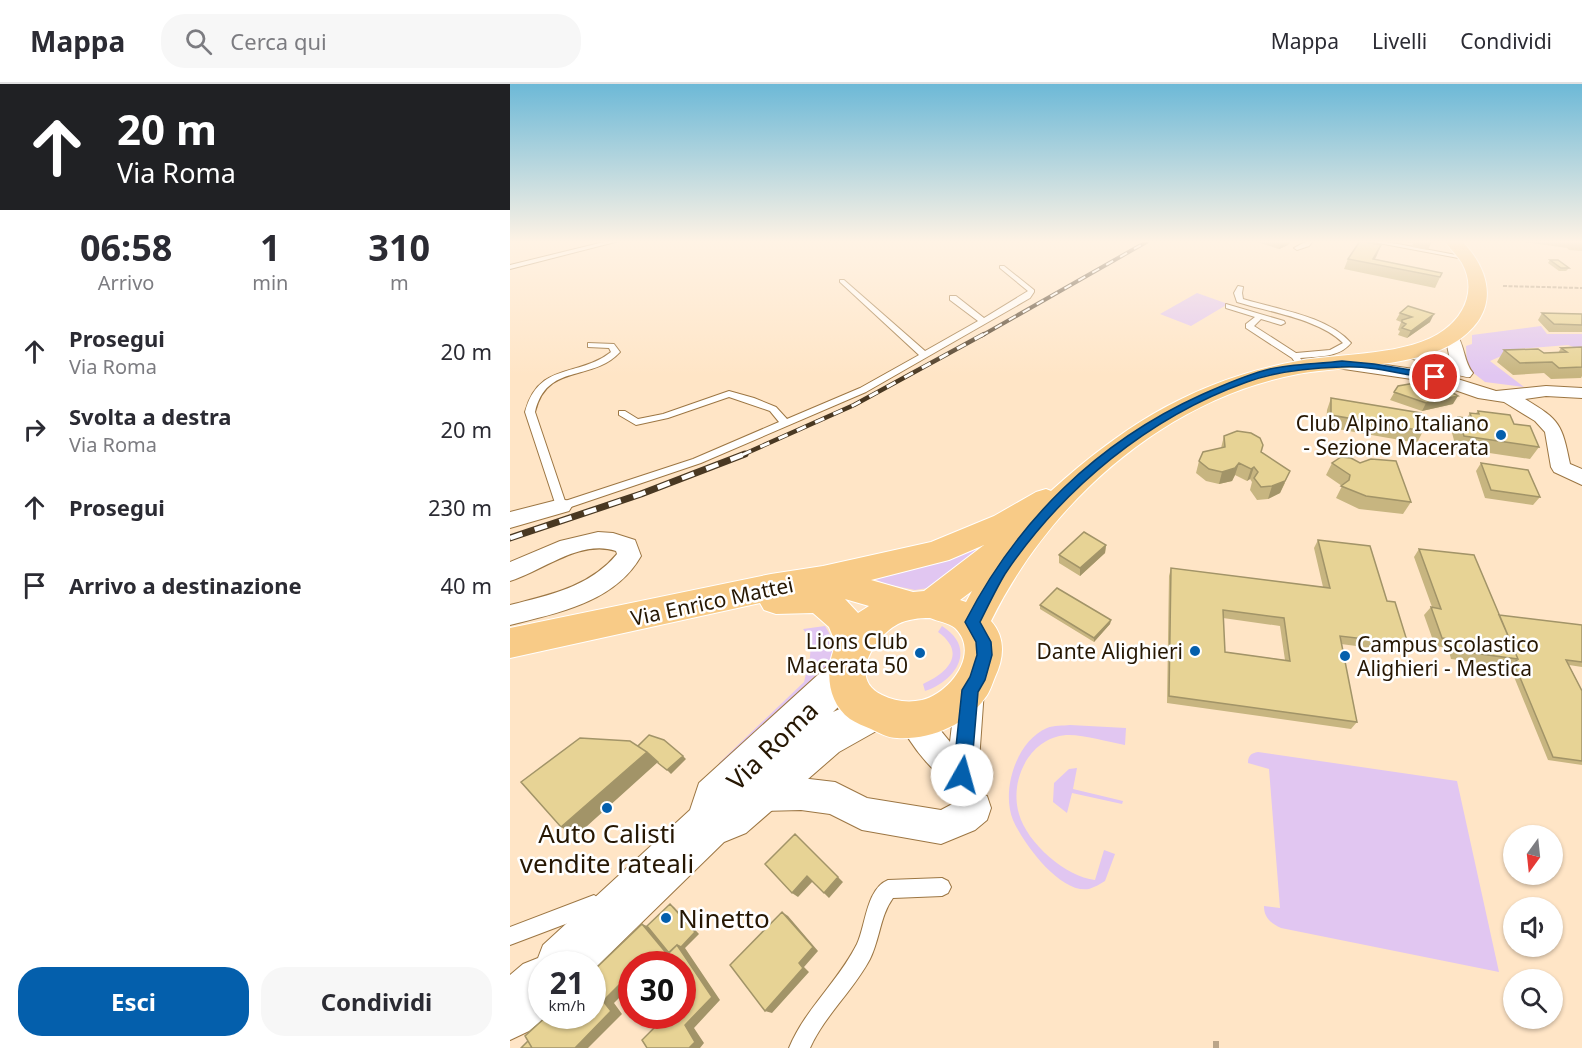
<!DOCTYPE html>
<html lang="it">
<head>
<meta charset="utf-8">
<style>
  body { margin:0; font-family:"Noto Sans",sans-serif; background:#f7f7f7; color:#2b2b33; height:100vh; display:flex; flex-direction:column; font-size:22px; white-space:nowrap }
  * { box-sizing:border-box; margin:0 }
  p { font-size:20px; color:#7c7c81 }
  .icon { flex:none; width:33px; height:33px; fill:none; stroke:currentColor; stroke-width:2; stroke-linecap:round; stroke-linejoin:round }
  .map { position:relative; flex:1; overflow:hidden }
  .side { display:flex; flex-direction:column; background:#fff; width:510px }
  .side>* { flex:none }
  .top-card { background:#202124; color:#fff; overflow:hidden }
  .needle { width:39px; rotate:195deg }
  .fabs { position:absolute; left:993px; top:741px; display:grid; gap:12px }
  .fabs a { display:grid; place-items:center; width:60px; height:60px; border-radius:50%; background:#fff; box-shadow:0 2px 4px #0004; font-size:30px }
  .speed { position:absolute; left:18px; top:867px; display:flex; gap:12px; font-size:30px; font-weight:700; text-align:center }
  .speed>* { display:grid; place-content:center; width:78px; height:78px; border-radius:50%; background:#fff; box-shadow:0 2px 4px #0004; line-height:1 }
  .speed small { font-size:15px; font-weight:400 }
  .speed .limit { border:9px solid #d22; background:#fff; color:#111 }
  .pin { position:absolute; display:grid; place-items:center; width:51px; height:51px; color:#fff; margin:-26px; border:3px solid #fff; border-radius:50%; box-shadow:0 2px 6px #0007 }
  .me { position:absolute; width:66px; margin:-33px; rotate:7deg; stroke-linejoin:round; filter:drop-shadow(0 0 4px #0008) }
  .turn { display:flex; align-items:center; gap:21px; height:126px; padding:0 18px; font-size:27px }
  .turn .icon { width:78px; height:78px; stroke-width:2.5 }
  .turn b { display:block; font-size:42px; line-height:51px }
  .eta { display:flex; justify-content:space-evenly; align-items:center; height:102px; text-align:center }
  .eta b { font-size:36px; font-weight:700; line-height:42px }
  .button { display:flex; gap:12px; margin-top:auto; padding:12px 18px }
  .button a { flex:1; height:69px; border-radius:24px; background:#045fac; color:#fff; font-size:24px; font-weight:700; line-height:69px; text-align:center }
  .button a+a { background:#f7f7f7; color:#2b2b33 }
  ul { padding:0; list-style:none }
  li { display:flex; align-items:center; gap:18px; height:78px; padding:0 18px }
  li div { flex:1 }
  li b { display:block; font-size:22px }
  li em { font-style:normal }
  header { display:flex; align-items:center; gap:36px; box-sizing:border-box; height:84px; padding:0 30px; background:#fff; border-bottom:2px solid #e1e1e2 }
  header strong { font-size:28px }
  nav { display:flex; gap:33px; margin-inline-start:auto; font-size:21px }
  .search { width:420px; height:54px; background:#f7f7f7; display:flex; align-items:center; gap:15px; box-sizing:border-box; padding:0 21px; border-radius:24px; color:#7c7c81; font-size:22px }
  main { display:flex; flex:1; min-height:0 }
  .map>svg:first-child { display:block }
  .green { fill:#e1c6f1 }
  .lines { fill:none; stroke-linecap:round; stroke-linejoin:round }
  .service-casing { stroke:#9c7643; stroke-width:2 }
  .minor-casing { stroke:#9c7643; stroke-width:2 }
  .secondary-casing { stroke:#9c7643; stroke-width:2 }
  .primary-casing { stroke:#fff; stroke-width:2 }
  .path-far1 { stroke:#baa488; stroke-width:2; stroke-dasharray:4 1.5; stroke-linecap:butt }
  .path { stroke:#baa488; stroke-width:6; stroke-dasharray:9 4.5; stroke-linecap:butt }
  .service { fill:#fff; fill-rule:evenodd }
  .minor { fill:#fff; fill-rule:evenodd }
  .secondary { fill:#fff; fill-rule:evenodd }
  .primary { fill:#f8cb87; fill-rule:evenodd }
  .rail-far2-casing { stroke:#493822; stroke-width:4 }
  .rail-far1-casing { stroke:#493822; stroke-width:4.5 }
  .rail-casing { stroke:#493822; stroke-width:7 }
  .rail-far2 { stroke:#fff; stroke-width:2; stroke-dasharray:8; stroke-linecap:butt }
  .rail-far1 { stroke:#fff; stroke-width:3; stroke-dasharray:10; stroke-linecap:butt }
  .rail { stroke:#fff; stroke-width:4.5; stroke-dasharray:13; stroke-linecap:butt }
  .wall { fill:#c7b580; fill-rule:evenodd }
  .shaded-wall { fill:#a29468 }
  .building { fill:#e7d395; stroke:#a29468; stroke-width:1.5; fill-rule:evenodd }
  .route { fill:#045fac; stroke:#033e70; stroke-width:1.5 }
  .poi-dot { fill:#045fac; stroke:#fff; stroke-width:2 }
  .labels { text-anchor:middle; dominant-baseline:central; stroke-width:5; stroke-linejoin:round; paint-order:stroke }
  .poi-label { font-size:21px; fill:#261703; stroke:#fff; text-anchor:end }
  .street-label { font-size:21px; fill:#261703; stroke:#fff }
  .near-street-label { font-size:26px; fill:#261703; stroke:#fff }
  .near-poi-label { font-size:26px; fill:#261703; stroke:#fff }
</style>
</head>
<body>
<header>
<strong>Mappa</strong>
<div class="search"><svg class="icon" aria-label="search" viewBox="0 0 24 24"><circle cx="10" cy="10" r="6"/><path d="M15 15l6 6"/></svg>Cerca qui</div>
<nav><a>Mappa</a><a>Livelli</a><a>Condividi</a></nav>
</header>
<main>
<section class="side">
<div class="top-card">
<div class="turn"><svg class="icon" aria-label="ahead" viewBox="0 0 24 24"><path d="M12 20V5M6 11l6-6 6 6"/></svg><div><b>20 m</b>Via Roma</div></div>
</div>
<div class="eta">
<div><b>06:58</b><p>Arrivo</p></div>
<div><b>1</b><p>min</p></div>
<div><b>310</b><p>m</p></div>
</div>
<ul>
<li><svg class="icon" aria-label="ahead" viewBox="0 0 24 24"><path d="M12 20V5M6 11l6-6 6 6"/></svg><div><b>Prosegui</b><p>Via Roma</p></div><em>20 m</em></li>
<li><svg class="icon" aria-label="right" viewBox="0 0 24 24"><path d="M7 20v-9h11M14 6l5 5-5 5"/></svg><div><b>Svolta a destra</b><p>Via Roma</p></div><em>20 m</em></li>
<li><svg class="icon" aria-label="ahead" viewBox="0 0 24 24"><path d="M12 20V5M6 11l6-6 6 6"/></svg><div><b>Prosegui</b></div><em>230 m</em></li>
<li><svg class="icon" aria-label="arrive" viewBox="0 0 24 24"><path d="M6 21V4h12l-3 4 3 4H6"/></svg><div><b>Arrivo a destinazione</b></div><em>40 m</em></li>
</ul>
<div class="button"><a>Esci</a><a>Condividi</a></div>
</section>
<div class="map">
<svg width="1072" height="964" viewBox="0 0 1072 964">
  <rect width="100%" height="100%" fill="#ffe5c6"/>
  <path class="green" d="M687,209L718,220L681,242L650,230Z
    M1031,242L1037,250H1072V266L1058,261L1007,265L980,277L1014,303L975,298L957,284L956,262L962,260V251Z
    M487,451L437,501L405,506L376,500L357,492Z
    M315,542C326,559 324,566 319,586L209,691V679L294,598L300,573L301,556L293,545Z
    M432,542C467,564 447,596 415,607L413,600C438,589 457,569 428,548Z
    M560,641L616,644L615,661C599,658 572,650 556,651C519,654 499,697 509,730C517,759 556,793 585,796L594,766L605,770L595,797C590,800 585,803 579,805C550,810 513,759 503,736C491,707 506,657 537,644C544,641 553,642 560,641Z
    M748,668L947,697L989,888L771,844C761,839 754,834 754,822L770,824L759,685L738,679C738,672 741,669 748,668Z
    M567,684L563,705L613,717L612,720L562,709L557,729L543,718L544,699L559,685Z"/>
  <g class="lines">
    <g class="service-casing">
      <path id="service" d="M98,157H109L0,185V181Z
        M797,157H803L799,162L787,166L784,164Z
        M858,157H872L962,174L959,176Z
        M490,182H494L524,206V208L520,214L356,308L191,379L55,425H47L46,422L15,328C29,277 68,294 101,268L99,264L78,263V259L104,260L110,268C81,299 37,278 25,328L55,417L183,375L269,338L260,327L219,313L158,334L126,341L109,331V327H115L128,335L153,330L219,307L244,314L266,323L277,335L350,304L409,271L330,198V196H334L415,267L468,237L440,216V212H446L474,234L518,207L490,184Z
        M728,202L733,203L732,209L733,215C766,225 818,232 841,259C829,274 808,272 790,274L797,283L790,285L782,274L736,244V240L745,233L716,224V220L774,237L775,239L771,241L751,235L744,242L786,269L820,266L833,259C809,235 759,228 727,218L724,209Z
        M432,794L438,797L441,803L438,809L432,812L383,814C370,832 370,855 360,875C343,907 315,931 300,964H279C295,925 328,898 347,860C356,841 356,805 378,796Z
        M84,811L93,817L96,823L93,829L87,832L82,830L0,861V843Z"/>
    </g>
    <g class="minor-casing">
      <path id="minor" d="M940,247L946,249C955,262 954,279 963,289L960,293C952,295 905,275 892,271L890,268L898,263L940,276L937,261L932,252Z
        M833,275L925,288L986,307L1036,302L1072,304V314L1036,312L1015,315C1050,336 1052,340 1060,380L1072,385V401L1044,388L1041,383L1035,348L1025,337L994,318L968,314L922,298L827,284L825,280L827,276Z
        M51,415L59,417L62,422L59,427L0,444V428Z
        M88,448L103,449L125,456L131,472C105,518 48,529 0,541V521C39,511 80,503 107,470L106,467C70,455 33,487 0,497V478L50,457Z
        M460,593L470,597L474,606L468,691L463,702L452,706C427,696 399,660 388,635L393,625L403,622L413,625L440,658L446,606L450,597Z
        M291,694L325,698L357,714L431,726L465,708L477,712L481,724L477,736L465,746L431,760L352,746L320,730L291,726L249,727L238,722L233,711L238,700L249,695Z"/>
    </g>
    <g class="secondary-casing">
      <path id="secondary" d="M336,573L350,578L355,590L350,602L323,628L363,610L377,615L383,628L377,641L329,668L236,749L214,758L82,887V880H32V932H37L19,947L0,956V891L13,880L28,874L33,861L180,726L189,699L322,578Z"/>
    </g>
    <g class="primary-casing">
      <path id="primary" d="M935,157H952C983,190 989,229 947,257C909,283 834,282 788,290C655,315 540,417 481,537C496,554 494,574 485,593C482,600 480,608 475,614C456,641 420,656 387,654C378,654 369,649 361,645C354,642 346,639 340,635C316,617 315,584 326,560L319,543L303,529L266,530L254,526L250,519L0,574V544L261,490L313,482L421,458L484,432L526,408L536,405L541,407C616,339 688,295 788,277C829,269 900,272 934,246C956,230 966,204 952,179C947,171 940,165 935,157ZM474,461L414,507L403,508L361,496L439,476ZM462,507L456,518L450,516ZM335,515L359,522L348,529ZM420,534C427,537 439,539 445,544C471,569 440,609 412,616C398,619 384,617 372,611C337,595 365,552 388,540C398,535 409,534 420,534Z"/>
    </g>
    <path class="path-far1" d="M993,202L1072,204"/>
    <path class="path" d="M706,957V964"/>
    <use href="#service" class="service"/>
    <use href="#minor" class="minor"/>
    <use href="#secondary" class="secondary"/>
    <use href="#primary" class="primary"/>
    <g class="rail-far2-casing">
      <path id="rail-far2" d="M471,252L638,157"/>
    </g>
    <g class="rail-far1-casing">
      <path id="rail-far1" d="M232,371L344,321L474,250"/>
    </g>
    <g class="rail-casing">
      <path id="rail" d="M0,454L131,410L235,370"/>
    </g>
    <use href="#rail-far2" class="rail-far2"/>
    <use href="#rail-far1" class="rail-far1"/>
    <use href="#rail" class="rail"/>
  </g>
  <path class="wall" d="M751,157H781L778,161L769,165L750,159Z
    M872,157H887L885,160Z
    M891,157H922L918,166L902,163L903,159Z
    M1006,157H1072V167L1059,166L1057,164Z
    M867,171L865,175L932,189L925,204L834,185L838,175Z
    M1040,176L1059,184L1056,187H1049L1038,179Z
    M890,229L920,238L897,254L888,251L890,247L888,246L891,238L886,236Z
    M1032,229L1072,230V248H1039L1028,236Z
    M1072,263V292L1071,294L1041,295L1034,289L1003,291L987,278L994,266L1034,269H1048L1051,264Z
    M888,302L943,320L912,327L880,316Z
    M821,314L913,347L907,359L816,343L817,326Z
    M968,327L1004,340L1029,363L1020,375L946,364L941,345L948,333L957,334L960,329H966Z
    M714,352L751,368L775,399L770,409L758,415L747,416L740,406L742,398L740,395L737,397L725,391L722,397L709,400L696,397L686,389L689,377L711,364Z
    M822,379L901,418L893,430L849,425L826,414L832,402L816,391Z
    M971,379L1030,413L1023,421L975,414L966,387Z
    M808,456L877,517L898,560L892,568L831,560L847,638L841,645L657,619L659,492L661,484L813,503L804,464ZM713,534L770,542L775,576L715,568Z
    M596,461L595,469L570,492L549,479V471Z
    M909,465L989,531L1072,541V583L1059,581L1072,607V681L1038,676L1000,583L941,575L938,564L925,562L914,531L921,523H922L904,473Z
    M530,521L601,536L600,540L584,558L530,525Z"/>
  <path class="shaded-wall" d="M773,157H781L778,161L769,165L771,158Z
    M871,161L867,171L862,180L863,175Z
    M924,230L920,238L897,254L901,247Z
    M948,312L943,320L912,327L916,319Z
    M729,379L725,391L722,397L709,400L712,388Z
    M744,383L740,395L737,397L741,385Z
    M780,387L770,409L758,415L762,402Z
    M596,461L595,469L570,492V484Z
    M601,536L600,540L584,558V554Z
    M137,668L148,678L66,752L51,743Z
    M173,672L176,675L161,690L157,686Z
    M297,792L303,797L288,813L282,809Z
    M328,793L333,798L319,814L314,809Z
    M160,820L164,823L189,850L175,864L210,916L184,944L194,959L190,964H179L175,941L157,870L132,840L142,844L167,861Z
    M272,828L278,832L308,867L294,883L299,888L262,929L255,927L289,879Z
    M122,888V901L104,919L112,930L78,964H65L93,917Z"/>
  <path class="building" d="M850,157L871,161L863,175L932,189L930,193L838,175Z
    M1040,176H1048L1059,184H1051Z
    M898,222L924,230L901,247L892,244L896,240L892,238V236L902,233L890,229Z
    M1032,229L1072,230V241L1044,240Z
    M1072,263V283L1049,284L1042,278L1010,279L994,266L1028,265L1034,269L1057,268L1051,264Z
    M922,296L948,312L916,319L884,308L888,302Z
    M821,314L911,329L913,347L821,331Z
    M968,327L1000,331L1004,340L1020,342L1029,363L954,352L948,333L962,335L960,329L969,330Z
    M727,347L741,349L750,354L753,361L751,368L780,387L775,397L762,402L751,403L744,394L748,388L744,383L741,385L729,379L725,384L712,388L699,385L689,377L693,368L715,363L714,352Z
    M831,373L841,374L850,379L861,375L886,377L901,418L856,412L831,402L839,396L840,391L822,379Z
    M971,379L1018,386L1030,413L981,406Z
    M574,448L596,461L570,484L549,471Z
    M808,456L860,462L877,517L885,518L898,560L830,552L847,638L659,612L661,484L820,504ZM713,526L774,534L780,577L715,568Z
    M909,465L964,471L1008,575L948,567L945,556L932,554L921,523L931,525Z
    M547,504L601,536L584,554L530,521Z
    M989,531L1072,541V578L1056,576L1072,607V677L1043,673L1004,579L1008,575Z
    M139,651L154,656L173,672L157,686L148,679V678L137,668L128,662Z
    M70,654L120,657L137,668L51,743L11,698Z
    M285,750L328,793L314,809L297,792L282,809L255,780Z
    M160,820L185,848L171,863L167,861L159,869L137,842Z
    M272,828L303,863L289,879L293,884L255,927L220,881Z
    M132,840L157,870L167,861L202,913L175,941L185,958L179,964H137L132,956L156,932H172V880H132L131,879L129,880H122V888L93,917L101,927L65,964H22L15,952L37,932H82V888Z
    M18,957L22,964H11Z"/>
  <linearGradient id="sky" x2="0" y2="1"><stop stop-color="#6db9d7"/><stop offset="0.54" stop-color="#fff3e5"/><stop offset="1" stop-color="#fff3e5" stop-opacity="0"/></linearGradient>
  <rect width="1072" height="292" fill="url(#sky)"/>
  <path class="route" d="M832,277L864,280L925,290L930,293L925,296C895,291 862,281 831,283C800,284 766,287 737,298C639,333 553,404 495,490C486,505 478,522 470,538L481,558L482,571L475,596L468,608L461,691L458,697L452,700L446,697L443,691L452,606L460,593L467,571L466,558L455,538C507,437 587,358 691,311C714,301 735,291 760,285C783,280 809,280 832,277Z"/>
  <g class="poi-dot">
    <circle cx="991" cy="351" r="6"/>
    <circle cx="685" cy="567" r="6"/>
    <circle cx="410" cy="569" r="6"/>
    <circle cx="835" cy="572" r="6"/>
    <circle cx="97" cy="724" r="6"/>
    <circle cx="156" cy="834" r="6"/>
  </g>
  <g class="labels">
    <g class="poi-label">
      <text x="979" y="339">Club Alpino Italiano<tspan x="979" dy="24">- Sezione Macerata</tspan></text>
      <text x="398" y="557">Lions Club<tspan x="398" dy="24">Macerata 50</tspan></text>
      <text x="847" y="560" text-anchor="start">Campus scolastico<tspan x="847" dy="24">Alighieri - Mestica</tspan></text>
      <text x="673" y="567">Dante Alighieri</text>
    </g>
    <g class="street-label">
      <text transform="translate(202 517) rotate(-12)">Via Enrico Mattei</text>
    </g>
    <g class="near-street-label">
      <text transform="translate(262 661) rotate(-44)">Via Roma</text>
    </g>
    <g class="near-poi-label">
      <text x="97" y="749">Auto Calisti<tspan x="97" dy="30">vendite rateali</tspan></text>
      <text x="168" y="834" text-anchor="start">Ninetto</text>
    </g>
  </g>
</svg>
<div class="fabs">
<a><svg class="needle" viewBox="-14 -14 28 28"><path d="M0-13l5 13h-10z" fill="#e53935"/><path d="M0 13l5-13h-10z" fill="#7c7c81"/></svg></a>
<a><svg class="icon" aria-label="sound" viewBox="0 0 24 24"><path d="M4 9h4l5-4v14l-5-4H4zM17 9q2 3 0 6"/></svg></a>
<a><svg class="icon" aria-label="search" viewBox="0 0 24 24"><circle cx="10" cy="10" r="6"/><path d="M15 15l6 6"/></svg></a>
</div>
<div class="speed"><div>21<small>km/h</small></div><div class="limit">30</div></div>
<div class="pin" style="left:925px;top:293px;background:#d93025"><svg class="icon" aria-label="arrive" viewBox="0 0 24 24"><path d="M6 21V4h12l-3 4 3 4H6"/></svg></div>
<svg class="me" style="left:452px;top:691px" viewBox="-20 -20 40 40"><circle r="19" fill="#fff"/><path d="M0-13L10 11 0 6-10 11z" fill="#045fac"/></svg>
</div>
</main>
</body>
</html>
